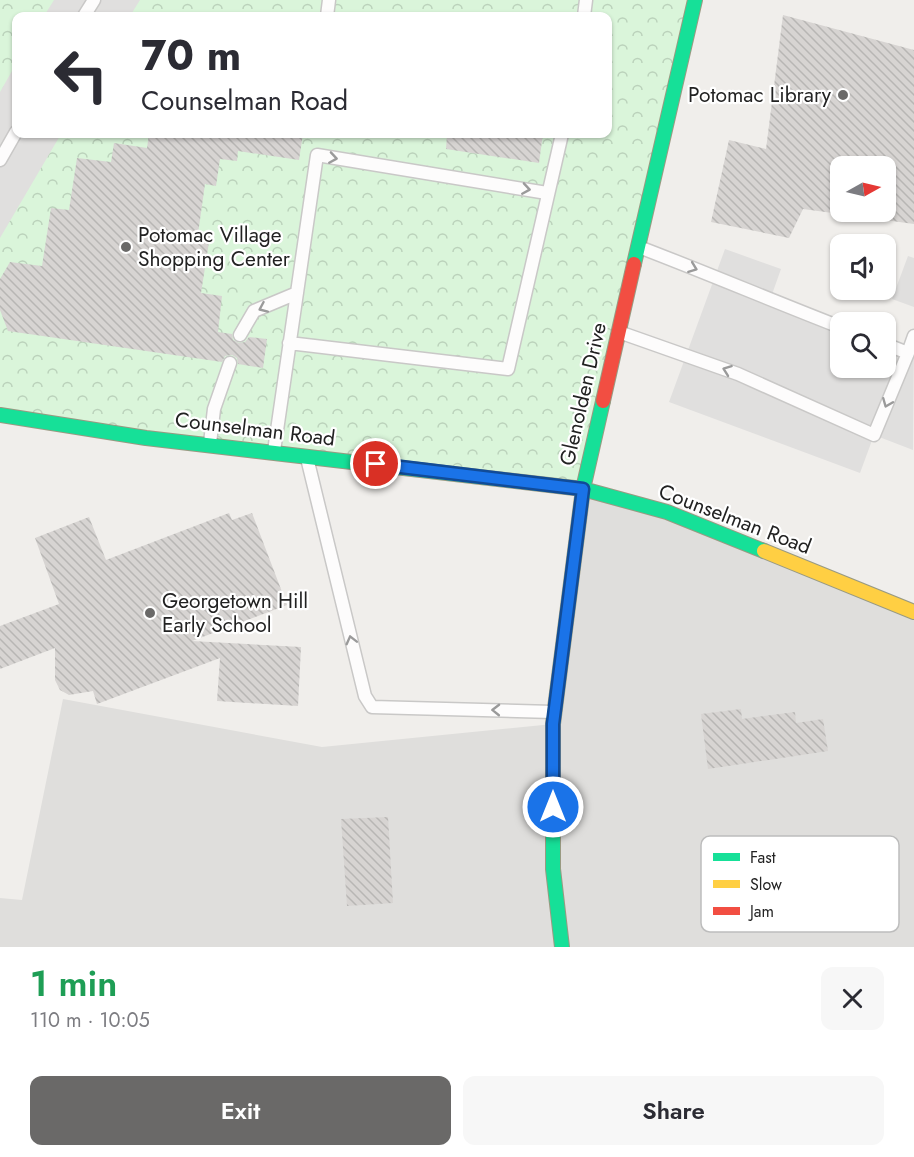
<!DOCTYPE html>
<html lang="en">
<head>
<meta charset="utf-8">
<style>
  body { margin:0; font-family:Jost,sans-serif; background:#f7f7f7; color:#2b2b33; height:100vh; display:flex; flex-direction:column; font-size:22px; white-space:nowrap }
  * { box-sizing:border-box; margin:0 }
  p { font-size:20px; color:#7c7c81 }
  .icon { flex:none; width:33px; height:33px; fill:none; stroke:currentColor; stroke-width:2; stroke-linecap:round; stroke-linejoin:round }
  .map { position:relative; height:947px; overflow:hidden }
  .drawer { display:flex; flex-direction:column; background:#fff; flex:1 }
  .drawer>* { flex:none }
  .hud { position:absolute; left:12px; top:12px; width:600px; height:126px; border-radius:12px; box-shadow:0 2px 4px #0004; background:#fff; color:#2b2b33; overflow:hidden }
  .needle { width:39px; rotate:82deg }
  .fabs { position:absolute; left:830px; top:156px; display:grid; gap:12px }
  .fabs a { display:grid; place-items:center; width:66px; height:66px; border-radius:12px; background:#fff; box-shadow:0 2px 4px #0004; font-size:30px }
  .pin { position:absolute; display:grid; place-items:center; width:51px; height:51px; color:#fff; margin:-26px; border:3px solid #fff; border-radius:50%; box-shadow:0 2px 6px #0007 }
  .me { position:absolute; width:66px; margin:-33px; rotate:0deg; stroke-linejoin:round; filter:drop-shadow(0 0 4px #0008) }
  .turn { display:flex; align-items:center; gap:21px; height:126px; padding:0 30px; font-size:27px }
  .turn .icon { width:78px; height:78px; stroke-width:2.5 }
  .turn b { display:block; font-size:42px; line-height:51px }
  .round { display:grid; place-items:center; flex:none; width:63px; height:63px; border-radius:12px; background:#f7f7f7 }
  .overview { display:flex; align-items:center; justify-content:space-between; height:102px; padding:0 30px }
  h1 { font-size:36px; font-weight:600; line-height:45px; color:#1e9e55 }
  .action { display:flex; gap:12px; margin-top:auto; padding:12px 30px }
  .action a { flex:1; height:69px; border-radius:12px; background:#6a6968; color:#fff; font-size:24px; font-weight:600; line-height:69px; text-align:center }
  .action a+a { background:#f7f7f7; color:#2b2b33 }
  .map>svg:first-child { display:block }
  .residential { fill:#dfdedc }
  .park { fill:url(#park-crowns); fill-rule:evenodd }
  .parking { fill:#e0dfde }
  .building { fill:url(#building-back-hatch); fill-rule:evenodd }
  .lines { fill:none; stroke-linecap:round; stroke-linejoin:round }
  .lane-casing { stroke:#c9c8c7; stroke-width:15 }
  .fast-casing { stroke:#999a82; stroke-width:16 }
  .slow-casing { stroke:#999a82; stroke-width:16 }
  .jam-casing { stroke:#999a82; stroke-width:16 }
  .lane { stroke:#fdfcfc; stroke-width:12 }
  .fast { stroke:#16e098; stroke-width:14 }
  .slow { stroke:#ffcf43; stroke-width:14 }
  .jam { stroke:#f24e42; stroke-width:14 }
  .oneway { stroke:#9a9a9a }
  .route-casing { stroke:#114b97; stroke-width:15 }
  .route { stroke:#1a73e8; stroke-width:10 }
  .poi-dot { fill:#6a6968; stroke:#fff; stroke-width:2 }
  .labels { text-anchor:middle; dominant-baseline:central; stroke-width:4.5; stroke-linejoin:round; paint-order:stroke }
  .poi-label { font-size:21px; fill:#222; stroke:#fff; text-anchor:start }
  .street-label { font-size:21px; fill:#222; stroke:#fff }
  .key { fill:#fff; stroke:#bdbdbd; stroke-width:1.5 }
  .key-label { font-size:16px; fill:#222 }
</style>
</head>
<body>
<div class="map">
<svg width="914" height="947" viewBox="0 0 914 947">
  <defs>
    <pattern id="park-crowns" width="20" height="18" patternUnits="userSpaceOnUse" patternTransform="scale(1.5)"><rect width="20" height="18" fill="#daf5da"/><path d="M2 6a3 3 0 1 1 6 0M12 15a3 3 0 1 1 6 0" fill="none" stroke="#bbd2bb"/></pattern>
    <pattern id="building-back-hatch" width="6" height="6" patternUnits="userSpaceOnUse" patternTransform="scale(1.5)"><rect width="6" height="6" fill="#d7d4d2"/><path d="M-1 5l2 2M0 0l6 6M5-1l2 2" fill="none" stroke="#b8b6b4"/></pattern>
  </defs>
  <rect width="100%" height="100%" fill="#f0eeeb"/>
  <path class="residential" d="M583,489L914,612V947H0V898L22,900L63,699L322,747L553,724Z"/>
  <path class="park" d="M0,0H695L583,489L0,415ZM16,16H608V134H16Z"/>
  <path class="parking" d="M54,0H140L130,16H44Z
    M16,64V134H61L0,238V92Z
    M725,249L781,269L770,300L840,327V368H885V344L908,352L914,336L913,450L874,435L860,473L669,402Z
    M908,256L914,258V307L892,299Z"/>
  <path class="building" d="M783,15L914,50V224L803,209L789,238L711,222L729,140L766,149ZM840,166H885V212H840Z
    M149,134H303L299,160L238,151L237,161L220,159L216,186L205,184L198,234L210,236L201,293L222,296L218,332L232,334L233,340L239,343L245,342L249,337L267,339L263,368L238,364L237,358L232,355L225,356L222,362L8,331L0,310V279L10,262L42,266L51,208L69,210L77,158L111,162L114,143L147,148Z
    M447,134H543L539,163L446,149Z
    M229,513L232,520L252,513L287,605L192,641L301,647L298,706L217,701L220,658L97,704L93,691L69,695L60,690L55,680V648L0,669V626L59,604L35,538L89,517L106,560Z
    M741,709L742,719L795,712L796,723L823,719L828,751L708,769L701,714Z
    M388,817L393,903L347,906L341,819Z"/>
  <g class="lines">
    <g class="lane-casing">
      <path id="lane" d="M84,16L94,0
        M327,16L329,0
        M584,16L586,0
        M0,160L16,132
        M639,247C707,273 773,301 840,327
        M619,332L738,374L874,435L908,353L885,344
        M240,335L254,311L297,293
        M289,343L508,369L562,134
        M908,353L914,336
        M210,443L214,409L230,363
        M274,451L317,155L547,193
        M307,458L365,696L372,707L553,712"/>
    </g>
    <g class="fast-casing">
      <path id="fast" d="M634,264L695,0
        M0,415L146,438L583,489L667,512L764,551
        M562,947L553,869V724L583,489L603,401"/>
    </g>
    <g class="slow-casing">
      <path id="slow" d="M764,551L914,612"/>
    </g>
    <g class="jam-casing">
      <path id="jam" d="M603,401L634,264"/>
    </g>
    <use href="#lane" class="lane"/>
    <use href="#fast" class="fast"/>
    <use href="#slow" class="slow"/>
    <use href="#jam" class="jam"/>
  </g>
  <defs><path id="oneway-chevron" d="M-2-3.5L2.5 0L-2 3.5" fill="none" stroke-width="1.6" stroke-linecap="round" stroke-linejoin="round" transform="scale(1.5)"/></defs>
  <g class="oneway">
    <use href="#oneway-chevron" transform="translate(333 158) rotate(9)"/>
    <use href="#oneway-chevron" transform="translate(526 189) rotate(9)"/>
    <use href="#oneway-chevron" transform="translate(693 268) rotate(21)"/>
    <use href="#oneway-chevron" transform="translate(263 308) rotate(156)"/>
    <use href="#oneway-chevron" transform="translate(727 370) rotate(-160)"/>
    <use href="#oneway-chevron" transform="translate(887 403) rotate(112)"/>
    <use href="#oneway-chevron" transform="translate(351 640) rotate(-104)"/>
    <use href="#oneway-chevron" transform="translate(496 710) rotate(-179)"/>
  </g>
  <g class="lines">
    <g class="route-casing">
      <path id="route" d="M376,464L583,489L553,724V807"/>
    </g>
    <use href="#route" class="route"/>
  </g>
  <g class="poi-dot">
    <circle cx="843" cy="95" r="6"/>
    <circle cx="126" cy="247" r="6"/>
    <circle cx="150" cy="613" r="6"/>
  </g>
  <g class="labels">
    <g class="poi-label">
      <text x="831" y="95" text-anchor="end">Potomac Library</text>
      <text x="138" y="235">Potomac Village<tspan x="138" dy="24">Shopping Center</tspan></text>
      <text x="162" y="601">Georgetown Hill<tspan x="162" dy="24">Early School</tspan></text>
    </g>
    <g class="street-label">
      <text transform="translate(583 394) rotate(-77)">Glenolden Drive</text>
      <text transform="translate(255 429) rotate(7)">Counselman Road</text>
      <text transform="translate(735 519) rotate(21)">Counselman Road</text>
    </g>
  </g>
  <rect x="701" y="836" width="198" height="96" rx="9" class="key"/>
  <rect x="713" y="853" width="27" height="8" fill="#16e098"/>
  <rect x="713" y="880" width="27" height="8" fill="#ffcf43"/>
  <rect x="713" y="907" width="27" height="8" fill="#f24e42"/>
  <g class="key-label">
    <text x="750" y="863">Fast</text>
    <text x="750" y="890">Slow</text>
    <text x="750" y="917">Jam</text>
  </g>
</svg>
<div class="fabs">
<a><svg class="needle" viewBox="-14 -14 28 28"><path d="M0-13l5 13h-10z" fill="#e53935"/><path d="M0 13l5-13h-10z" fill="#7c7c81"/></svg></a>
<a><svg class="icon" aria-label="sound" viewBox="0 0 24 24"><path d="M4 9h4l5-4v14l-5-4H4zM17 9q2 3 0 6"/></svg></a>
<a><svg class="icon" aria-label="search" viewBox="0 0 24 24"><circle cx="10" cy="10" r="6"/><path d="M15 15l6 6"/></svg></a>
</div>
<div class="pin" style="left:376px;top:464px;background:#d93025"><svg class="icon" aria-label="arrive" viewBox="0 0 24 24"><path d="M6 21V4h12l-3 4 3 4H6"/></svg></div>
<svg class="me" style="left:553px;top:807px" viewBox="-20 -20 40 40"><circle r="17" fill="#1a73e8" stroke="#fff" stroke-width="3"/><path d="M0-11L8 9 0 5-8 9z" fill="#fff"/></svg>
<div class="hud">
<div class="turn"><svg class="icon" aria-label="left" viewBox="0 0 24 24"><path d="M17 20v-9H6M10 6l-5 5 5 5"/></svg><div><b>70 m</b>Counselman Road</div></div>
</div>
</div>
<section class="drawer">
<div class="overview"><div><h1>1 min</h1><p>110 m · 10:05</p></div><a class="round"><svg class="icon" aria-label="close" viewBox="0 0 24 24"><path d="M6 6l12 12M18 6L6 18"/></svg></a></div>
<div class="action"><a>Exit</a><a>Share</a></div>
</section>
</body>
</html>
